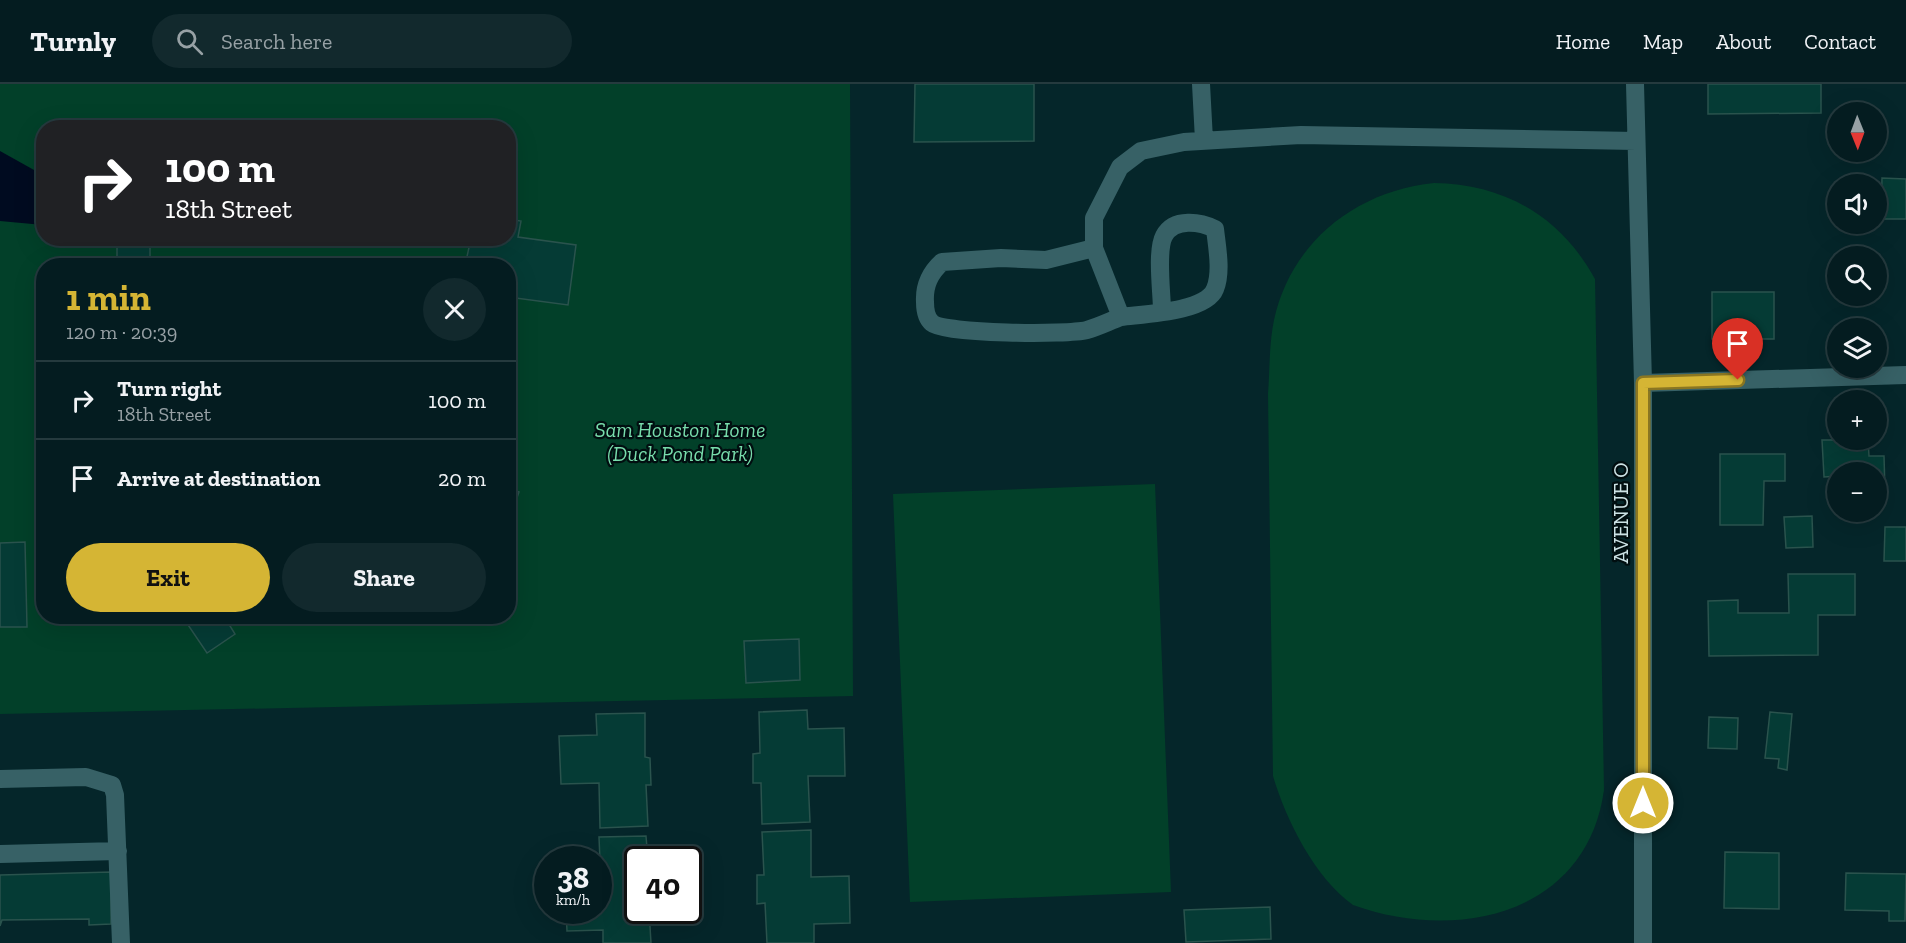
<!DOCTYPE html>
<html lang="en">
<head>
<meta charset="utf-8">
<style>
  body { margin:0; font-family:"Zilla Slab",serif; background:#12292d; color:#f1f3f6; height:100vh; display:flex; flex-direction:column; font-size:22px; white-space:nowrap }
  * { box-sizing:border-box; margin:0 }
  p { font-size:20px; color:#97a1a5 }
  .icon { flex:none; width:33px; height:33px; fill:none; stroke:currentColor; stroke-width:2; stroke-linecap:round; stroke-linejoin:round }
  .map { position:relative; flex:1; overflow:hidden }
  .details { position:absolute; left:36px; top:174px; width:480px; height:366px; display:flex; flex-direction:column; background:#041c20; border-radius:24px; box-shadow:0 6px 24px #0002,0 0 0 2px #253a3e }
  .details>* { flex:none }
  .top-card { position:absolute; left:36px; top:36px; width:480px; height:126px; border-radius:24px; box-shadow:0 6px 24px #0002,0 0 0 2px #253a3e; background:#202124; color:#fff; overflow:hidden }
  .needle { width:39px; rotate:179deg }
  .fabs { position:absolute; left:1827px; top:18px; display:grid; gap:12px }
  .fabs a { display:grid; place-items:center; width:60px; height:60px; border-radius:50%; background:#041c20; box-shadow:0 6px 24px #0002,0 0 0 2px #253a3e; font-size:30px }
  .speed { position:absolute; left:534px; top:762px; display:flex; gap:12px; font-size:30px; font-weight:700; text-align:center }
  .speed>* { display:grid; place-content:center; width:78px; height:78px; border-radius:50%; background:#041c20; box-shadow:0 6px 24px #0002,0 0 0 2px #253a3e; line-height:1 }
  .speed small { font-size:15px; font-weight:400 }
  .speed .limit { border:3px solid #111; border-radius:9px; background:#fff; color:#111 }
  .pin { position:absolute; display:grid; place-items:center; width:51px; height:51px; color:#fff; margin:-62px -26px; border-radius:50% 50% 50% 0; rotate:-45deg; box-shadow:0 0 6px #0007 }
  .pin .icon { rotate:45deg }
  .me { position:absolute; width:66px; margin:-33px; rotate:0deg; stroke-linejoin:round; filter:drop-shadow(0 0 4px #0008) }
  .turn { display:flex; align-items:center; gap:21px; height:126px; padding:0 30px; font-size:27px }
  .turn .icon { width:78px; height:78px; stroke-width:2.5 }
  .turn b { display:block; font-size:42px; line-height:51px }
  .round { display:grid; place-items:center; flex:none; width:63px; height:63px; border-radius:32px; background:#12292d }
  .head { display:flex; align-items:center; justify-content:space-between; height:102px; padding:0 30px }
  h1 { font-size:36px; font-weight:700; line-height:45px; color:#d5b534 }
  .primary-button { display:flex; gap:12px; margin-top:auto; padding:12px 30px }
  .primary-button a { flex:1; height:69px; border-radius:36px; background:#d5b534; color:#111; font-size:24px; font-weight:700; line-height:69px; text-align:center }
  .primary-button a+a { background:#12292d; color:#f1f3f6 }
  ul { padding:0; list-style:none }
  li { display:flex; align-items:center; gap:18px; height:78px; padding:0 30px; border-top:2px solid #253a3e }
  li div { flex:1 }
  li b { display:block; font-size:22px }
  li em { font-style:normal }
  header { display:flex; align-items:center; gap:36px; box-sizing:border-box; height:84px; padding:0 30px; background:#041c20; border-bottom:2px solid #253a3e }
  header strong { font-size:28px }
  nav { display:flex; gap:33px; margin-inline-start:auto; font-size:21px }
  .search { width:420px; height:54px; background:#12292d; display:flex; align-items:center; gap:15px; box-sizing:border-box; padding:0 21px; border-radius:33px; color:#97a1a5; font-size:22px }
  .map>svg:first-child { display:block }
  .green { fill:#024029; fill-rule:evenodd }
  .water { fill:#000b20 }
  .building { fill:#053b35; stroke:#2a534d; stroke-width:1.5 }
  .lines { fill:none; stroke-linecap:round; stroke-linejoin:round }
  .minor { stroke:#376166; stroke-width:18 }
  .route-casing { stroke:#8a7622; stroke-width:15 }
  .route { stroke:#d5b534; stroke-width:10 }
  .labels { text-anchor:middle; dominant-baseline:central; stroke-width:4.5; stroke-linejoin:round; paint-order:stroke }
  .park-label { font-size:21px; font-style:italic; fill:#78ddac; stroke:#010e10 }
  .street-label { font-size:21px; fill:#cce2e5; stroke:#010e10 }
</style>
</head>
<body>
<header>
<strong>Turnly</strong>
<div class="search"><svg class="icon" aria-label="search" viewBox="0 0 24 24"><circle cx="10" cy="10" r="6"/><path d="M15 15l6 6"/></svg>Search here</div>
<nav><a>Home</a><a>Map</a><a>About</a><a>Contact</a></nav>
</header>
<div class="map">
<svg width="1906" height="859" viewBox="0 0 1906 859">
  <rect width="100%" height="100%" fill="#05262a"/>
  <path class="green" d="M0,0H850L853,612L0,630ZM44,44H508V154H44ZM44,182H508V532H44Z
    M1434,99C1505,100 1561,133 1595,195L1604,706C1587,830 1458,859 1353,821C1315,794 1286,736 1273,692L1268,310C1270,285 1269,260 1274,236C1291,158 1356,107 1434,99Z
    M1155,400L1171,808L910,818L893,410Z"/>
  <path class="water" d="M0,67L43,91V141L0,137Z"/>
  <path class="building" d="M915,0H1034V57L914,58Z
    M1708,0H1821V29L1708,30Z
    M1882,94L1906,95V135H1881Z
    M508,135L521,137L518,153L576,161L568,221L508,213V182H465L471,154H508Z
    M117,154H150V173L117,174Z
    M1712,208H1774V255H1712Z
    M1822,356H1868L1869,372H1884L1885,407H1876V388H1838V392L1824,393Z
    M1720,370H1785V397H1764L1763,441H1720Z
    M508,404L519,408L508,439Z
    M1812,432L1813,463L1786,464L1784,433Z
    M1885,443H1906V477H1884Z
    M25,458L27,543H0V459Z
    M1788,490H1855V531H1818V571L1709,572L1708,517L1738,516V529H1789Z
    M182,532H224L235,550L207,569Z
    M799,555L800,596L746,599L744,557Z
    M807,626L808,645L844,644L845,692H808L810,738L762,740L761,699H753V670L760,669L759,628Z
    M1770,628L1792,630L1787,686L1778,684L1779,675L1765,674Z
    M645,629V673L650,674L651,701H646L648,742L600,744L599,699L561,700L559,652L597,651L596,630Z
    M1709,633L1738,634L1737,665L1708,664Z
    M811,746V793L849,792L850,839L814,840V859H767L765,819L757,820V791H764L762,748Z
    M646,752L648,776H638V826H649L651,859H603V846L567,847L566,826H598V800H601L599,753Z
    M1725,768L1779,769V825L1724,824Z
    M111,788V840L89,841V835L2,836L0,842V791Z
    M1846,789L1906,790L1905,837H1889V827L1845,826Z
    M1270,823L1271,855L1186,858L1184,826Z"/>
  <g class="lines">
    <path class="minor" d="M1201,0L1204,56
      M1635,0L1643,299V859
      M1094,164L1046,176L1001,174L942,178C930,189 924,201 925,218C925,226 926,234 932,239C944,250 1068,251 1087,246C1098,243 1110,237 1121,233
      M1162,227C1162,209 1156,167 1164,152C1174,133 1201,138 1215,145C1217,163 1222,188 1215,205C1206,228 1143,230 1121,233L1094,164V134L1120,83L1141,67L1184,58L1301,51L1636,57
      M1643,299L1906,291
      M0,695L86,693L112,701L115,711L121,859
      M0,770L118,767"/>
  </g>
  <g class="lines">
    <g class="route-casing">
      <path id="route" d="M1643,719V299L1738,296"/>
    </g>
    <use href="#route" class="route"/>
  </g>
  <g class="labels">
    <g class="park-label">
      <text x="680" y="345">Sam Houston Home<tspan x="680" dy="24">(Duck Pond Park)</tspan></text>
    </g>
    <g class="street-label">
      <text transform="translate(1620 429) rotate(-90)">AVENUE O</text>
    </g>
  </g>
</svg>
<div class="fabs">
<a><svg class="needle" viewBox="-14 -14 28 28"><path d="M0-13l5 13h-10z" fill="#e53935"/><path d="M0 13l5-13h-10z" fill="#97a1a5"/></svg></a>
<a><svg class="icon" aria-label="sound" viewBox="0 0 24 24"><path d="M4 9h4l5-4v14l-5-4H4zM17 9q2 3 0 6"/></svg></a>
<a><svg class="icon" aria-label="search" viewBox="0 0 24 24"><circle cx="10" cy="10" r="6"/><path d="M15 15l6 6"/></svg></a>
<a><svg class="icon" aria-label="layers" viewBox="0 0 24 24"><path d="M12 4l9 5-9 5-9-5zM3 14l9 5 9-5"/></svg></a>
<a>+</a>
<a>−</a>
</div>
<div class="speed"><div>38<small>km/h</small></div><div class="limit">40</div></div>
<div class="pin" style="left:1738px;top:296px;background:#d93025"><svg class="icon" aria-label="arrive" viewBox="0 0 24 24"><path d="M6 21V4h12l-3 4 3 4H6"/></svg></div>
<svg class="me" style="left:1643px;top:719px" viewBox="-20 -20 40 40"><circle r="17" fill="#d5b534" stroke="#fff" stroke-width="3"/><path d="M0-11L8 9 0 5-8 9z" fill="#fff"/></svg>
<div class="top-card">
<div class="turn"><svg class="icon" aria-label="right" viewBox="0 0 24 24"><path d="M7 20v-9h11M14 6l5 5-5 5"/></svg><div><b>100 m</b>18th Street</div></div>
</div>
<section class="details">
<div class="head"><div><h1>1 min</h1><p>120 m · 20:39</p></div><a class="round"><svg class="icon" aria-label="close" viewBox="0 0 24 24"><path d="M6 6l12 12M18 6L6 18"/></svg></a></div>
<ul>
<li><svg class="icon" aria-label="right" viewBox="0 0 24 24"><path d="M7 20v-9h11M14 6l5 5-5 5"/></svg><div><b>Turn right</b><p>18th Street</p></div><em>100 m</em></li>
<li><svg class="icon" aria-label="arrive" viewBox="0 0 24 24"><path d="M6 21V4h12l-3 4 3 4H6"/></svg><div><b>Arrive at destination</b></div><em>20 m</em></li>
</ul>
<div class="primary-button"><a>Exit</a><a>Share</a></div>
</section>
</div>
</body>
</html>
